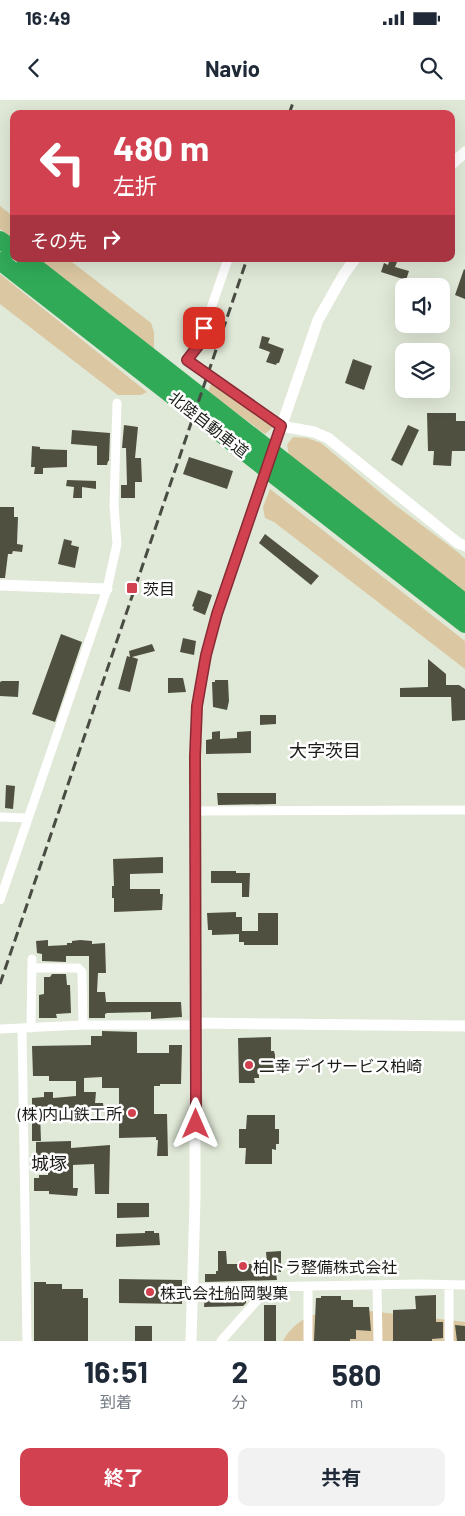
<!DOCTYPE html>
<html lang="ja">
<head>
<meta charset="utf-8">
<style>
  body { margin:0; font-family:Barlow,"Noto Sans JP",sans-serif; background:#f2f2f3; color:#1f2937; height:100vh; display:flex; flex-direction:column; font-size:19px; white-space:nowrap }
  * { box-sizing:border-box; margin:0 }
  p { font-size:16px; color:#747a83 }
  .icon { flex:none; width:28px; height:28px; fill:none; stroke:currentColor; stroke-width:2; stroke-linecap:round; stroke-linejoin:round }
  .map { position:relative; height:1241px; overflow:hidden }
  .side { display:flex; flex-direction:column; background:#fff; flex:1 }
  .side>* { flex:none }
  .hud { position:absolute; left:10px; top:10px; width:445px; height:152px; border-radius:10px; box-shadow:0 5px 20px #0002; background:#d14150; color:#fff; overflow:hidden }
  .buttons { position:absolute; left:395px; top:178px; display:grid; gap:10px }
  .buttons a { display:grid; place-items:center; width:55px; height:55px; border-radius:10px; background:#fff; box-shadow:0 5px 20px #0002; font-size:25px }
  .pin { position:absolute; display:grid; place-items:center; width:42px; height:42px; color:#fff; margin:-21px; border-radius:10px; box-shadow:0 2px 8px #0006 }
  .me { position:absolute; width:55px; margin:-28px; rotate:0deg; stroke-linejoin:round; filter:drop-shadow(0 0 4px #0008) }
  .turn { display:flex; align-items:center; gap:18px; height:105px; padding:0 20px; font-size:22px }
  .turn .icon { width:65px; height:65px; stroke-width:2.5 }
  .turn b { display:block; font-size:35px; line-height:42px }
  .then { display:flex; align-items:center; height:48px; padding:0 20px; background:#0003; gap:10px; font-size:19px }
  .eta { display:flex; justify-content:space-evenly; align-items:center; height:85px; text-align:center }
  .eta b { font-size:30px; font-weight:700; line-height:35px }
  .button { display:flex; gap:10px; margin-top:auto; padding:10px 20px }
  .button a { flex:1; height:58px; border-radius:10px; background:#d14150; color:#fff; font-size:20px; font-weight:700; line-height:58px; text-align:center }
  .button a+a { background:#f2f2f3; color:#1f2937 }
  .status { display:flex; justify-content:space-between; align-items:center; height:35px; padding:0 25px; background:#fff; direction:ltr }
  .status svg { height:14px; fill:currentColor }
  header { display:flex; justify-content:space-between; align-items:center; height:65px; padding:0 20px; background:#fff; font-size:22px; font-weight:700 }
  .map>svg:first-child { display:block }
  .green { fill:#dbc7a1 }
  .building { fill:#505040 }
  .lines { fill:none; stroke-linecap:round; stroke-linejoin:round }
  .minor { stroke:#fff; stroke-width:9 }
  .tertiary { stroke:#fff; stroke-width:11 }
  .motorway { stroke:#31aa58; stroke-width:18 }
  .rail { stroke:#484c43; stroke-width:3; stroke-dasharray:10 5; stroke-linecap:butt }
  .route-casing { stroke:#882a34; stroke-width:12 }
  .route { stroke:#d14150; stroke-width:9 }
  .poi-dot { fill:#d14150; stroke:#fff; stroke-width:2 }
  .labels { text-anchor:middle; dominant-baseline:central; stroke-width:5; stroke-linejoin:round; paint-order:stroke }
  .street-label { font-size:16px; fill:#1b1e18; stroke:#fff }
  .poi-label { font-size:16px; fill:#1b1e18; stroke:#fff; text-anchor:start }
  .neighbourhood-label { font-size:18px; fill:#1b1e18; stroke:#fff }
</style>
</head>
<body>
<div class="status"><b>16:49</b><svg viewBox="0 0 49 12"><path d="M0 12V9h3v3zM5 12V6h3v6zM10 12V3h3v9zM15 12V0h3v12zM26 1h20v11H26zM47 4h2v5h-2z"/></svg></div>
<header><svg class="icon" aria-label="back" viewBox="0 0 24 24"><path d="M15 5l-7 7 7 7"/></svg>Navio<svg class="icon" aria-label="search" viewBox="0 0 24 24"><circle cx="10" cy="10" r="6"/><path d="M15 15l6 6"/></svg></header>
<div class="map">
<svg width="465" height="1241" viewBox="0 0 465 1241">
  <rect width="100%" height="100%" fill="#e0e8d7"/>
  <path class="green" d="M0,106L14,117V139L0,129Z
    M39,159H68L151,223L154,232V249Z
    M0,174L147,292L141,295H118L0,204Z
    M213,279L269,322L272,328L265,334L208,292Z
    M293,337L307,338L321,343L395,405L459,453L465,459V492L289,355L287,345Z
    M270,389L465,541V569L274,422L265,418L263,407Z
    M344,1208L465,1222V1241H283C296,1217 319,1212 344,1208Z"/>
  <path class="building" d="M390,159L397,162L395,167L409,171L406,180L381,172L384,163L388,165Z
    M464,169L465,170V199L455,195Z
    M262,236L270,238L268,243L284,249L279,263H277L276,265L266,262L270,252L259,248Z
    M353,259L372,266L364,290L345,283Z
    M427,313H456V321H465V351H452L451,366L433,365L434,351H428Z
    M124,325L138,327L135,358H141L142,382H135V398H121V385H127L126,348H122Z
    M408,325L419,330L402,366L391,360Z
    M72,330L110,333L109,361H108L107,365H97V346L71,344Z
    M32,346L40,347V349L67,350V367L43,368V374H34L35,367H31Z
    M189,357L233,371L227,389L183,374Z
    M67,380L96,381V389L82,387V398H73L74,387L66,386Z
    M0,407H14V417H18L17,444L23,445L22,452L13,451L12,454H8L5,478H0Z
    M265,434L319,476L311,485L259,443Z
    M64,439L72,441L71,445L79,447L75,468L58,464Z
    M198,490L212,495L205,515L193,510L194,507L192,506Z
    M61,534L82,542L55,622L32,614Z
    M183,538L196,541L194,555L180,552Z
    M152,544L155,551L132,557L138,559L130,592L118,589L127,556L130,557L129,551Z
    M428,559L446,574V585H459L465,589V620L452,621L451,597H400V588L428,587Z
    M168,578H183L186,592L168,593Z
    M215,580H228L229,601L227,610L213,607L212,582H215Z
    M2,581H19L18,597L0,596V582Z
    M260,615H276V624L260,625Z
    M220,631V639L237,638V632L251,631V653L206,654V640L212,639V632Z
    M6,685L15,686L13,709L5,708Z
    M217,693H276V704L218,705Z
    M163,757V773L130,774V789H160V794H163L162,810L114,812V798H112V786H114L113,759Z
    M211,771H236V773H250L249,797H242V783H211Z
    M236,812V817H242V831H258V813H278V845H244V842H239V834L212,835V830H208L207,813Z
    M48,840V846L67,845V843H72V841L80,840L92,841V844L105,843L106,873H98L97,892H105L106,902H181L182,917L151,919V912L107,913L105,914V918H89V856H66V862L42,861V854L37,853L36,841Z
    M52,874H66L67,885H70L71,913L56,914L57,918H39V895L44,894V877H50Z
    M102,931L137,932V953H169V945H182L181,984H160V986H154V1014H167L168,1056H157L158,1040H156V1037L119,1038V988H102V977L84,978V992H96L95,1003H103L104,1012L81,1011L63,1014V1012L40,1013L41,1041H32V998L44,997V992H53V998L76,996V981H49V976H33L32,946L91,945V936H102Z
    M271,937V951H274L275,955V970H259V978H254L255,983H239L238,938Z
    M247,1015H275V1029H279V1044H276V1050L272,1049V1064H245L246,1048H239V1029H246Z
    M71,1041V1048L110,1045L109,1094H95L94,1064L73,1065V1088H78L77,1096L49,1094V1091H34V1078H39V1075H48V1059H42L41,1057H36V1042Z
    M117,1103H149V1117L117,1118Z
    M145,1131H154V1133H159L160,1145L116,1147V1134L145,1133Z
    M218,1151H226L227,1164H267L266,1152L281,1151V1172H276L277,1180L205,1182V1174H216V1171H218Z
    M119,1179L182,1180V1204L119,1203Z
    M34,1182H46V1184H62V1189H83V1198H88V1241H34Z
    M246,1193V1203L243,1206L204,1207L205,1194Z
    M436,1195V1222H443V1238L432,1239V1241H393V1210L416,1209L415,1196Z
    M321,1196H341V1200H353V1207H369L371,1231L356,1230V1239H350V1241H314L316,1198H321Z
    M264,1205H276V1241H264Z
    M455,1225L465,1226V1241H457Z
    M135,1226H152V1241H135Z"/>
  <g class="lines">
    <path class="minor" d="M228,159L198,246L187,260L281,326
      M195,711L465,710
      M0,717L27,718
      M0,800L107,489L117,444L114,406L117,303
      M32,868H78L82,872L83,925
      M22,928L27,1241
      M31,928L32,859
      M0,929L83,925H189L195,923
      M377,1185L378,1241
      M449,1185V1241
      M308,1186V1241
      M193,1188L420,1184L465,1185
      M221,1241L260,1197L278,1189"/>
    <path class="tertiary" d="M451,65L465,52
      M281,326L314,332L328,338L458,443L465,446
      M0,485L107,489
      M195,923L465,926
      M191,1241L195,1099V656L197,606L206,555L217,514L318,220L344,174L355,159"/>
    <path class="motorway" d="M0,140L14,150
      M25,159L465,503
      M0,161L465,524"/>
    <path class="rail" d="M289,14L294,0
      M0,884L247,159"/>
  </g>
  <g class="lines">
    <g class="route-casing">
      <path id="route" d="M196,1024L195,656L197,606L206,555L217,514L281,326L187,260L198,246L204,228"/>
    </g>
    <use href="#route" class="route"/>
  </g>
  <g class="poi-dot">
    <rect x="126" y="482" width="12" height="12" rx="2.5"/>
    <circle cx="249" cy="965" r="5"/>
    <circle cx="132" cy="1013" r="5"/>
    <circle cx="243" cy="1166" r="5"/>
    <circle cx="150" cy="1192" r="5"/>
  </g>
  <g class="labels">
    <g class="street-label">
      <text transform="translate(209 324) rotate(38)">北陸自動車道</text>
    </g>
    <g class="poi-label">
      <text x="143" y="488">茨目</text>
      <text x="259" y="965">二幸 デイサービス柏崎</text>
      <text x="122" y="1013" text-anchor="end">(株)内山鉄工所</text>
      <text x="253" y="1166">柏トラ整備株式会社</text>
      <text x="160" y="1192">株式会社船岡製菓</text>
    </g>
    <g class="neighbourhood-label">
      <text x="325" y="650">大字茨目</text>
      <text x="49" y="1063">城塚</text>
    </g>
  </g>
</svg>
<div class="buttons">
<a><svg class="icon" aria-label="sound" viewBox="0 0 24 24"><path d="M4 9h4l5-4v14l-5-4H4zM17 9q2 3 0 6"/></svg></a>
<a><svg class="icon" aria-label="layers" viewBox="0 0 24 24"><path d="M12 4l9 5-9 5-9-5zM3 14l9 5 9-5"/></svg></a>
</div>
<div class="pin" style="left:204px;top:228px;background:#d93025"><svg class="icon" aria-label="arrive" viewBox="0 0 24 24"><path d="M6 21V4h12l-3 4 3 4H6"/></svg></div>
<svg class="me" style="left:196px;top:1024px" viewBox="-20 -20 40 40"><path d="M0-17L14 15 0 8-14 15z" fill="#d14150" stroke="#fff" stroke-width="4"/></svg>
<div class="hud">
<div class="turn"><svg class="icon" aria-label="left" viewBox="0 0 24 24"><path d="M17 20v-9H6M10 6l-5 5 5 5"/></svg><div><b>480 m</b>左折</div></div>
<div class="then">その先<svg class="icon" aria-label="right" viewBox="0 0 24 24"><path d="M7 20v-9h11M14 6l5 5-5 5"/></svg></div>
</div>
</div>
<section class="side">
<div class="eta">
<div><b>16:51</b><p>到着</p></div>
<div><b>2</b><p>分</p></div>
<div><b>580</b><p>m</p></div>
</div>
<div class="button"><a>終了</a><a>共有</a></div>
</section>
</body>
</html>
